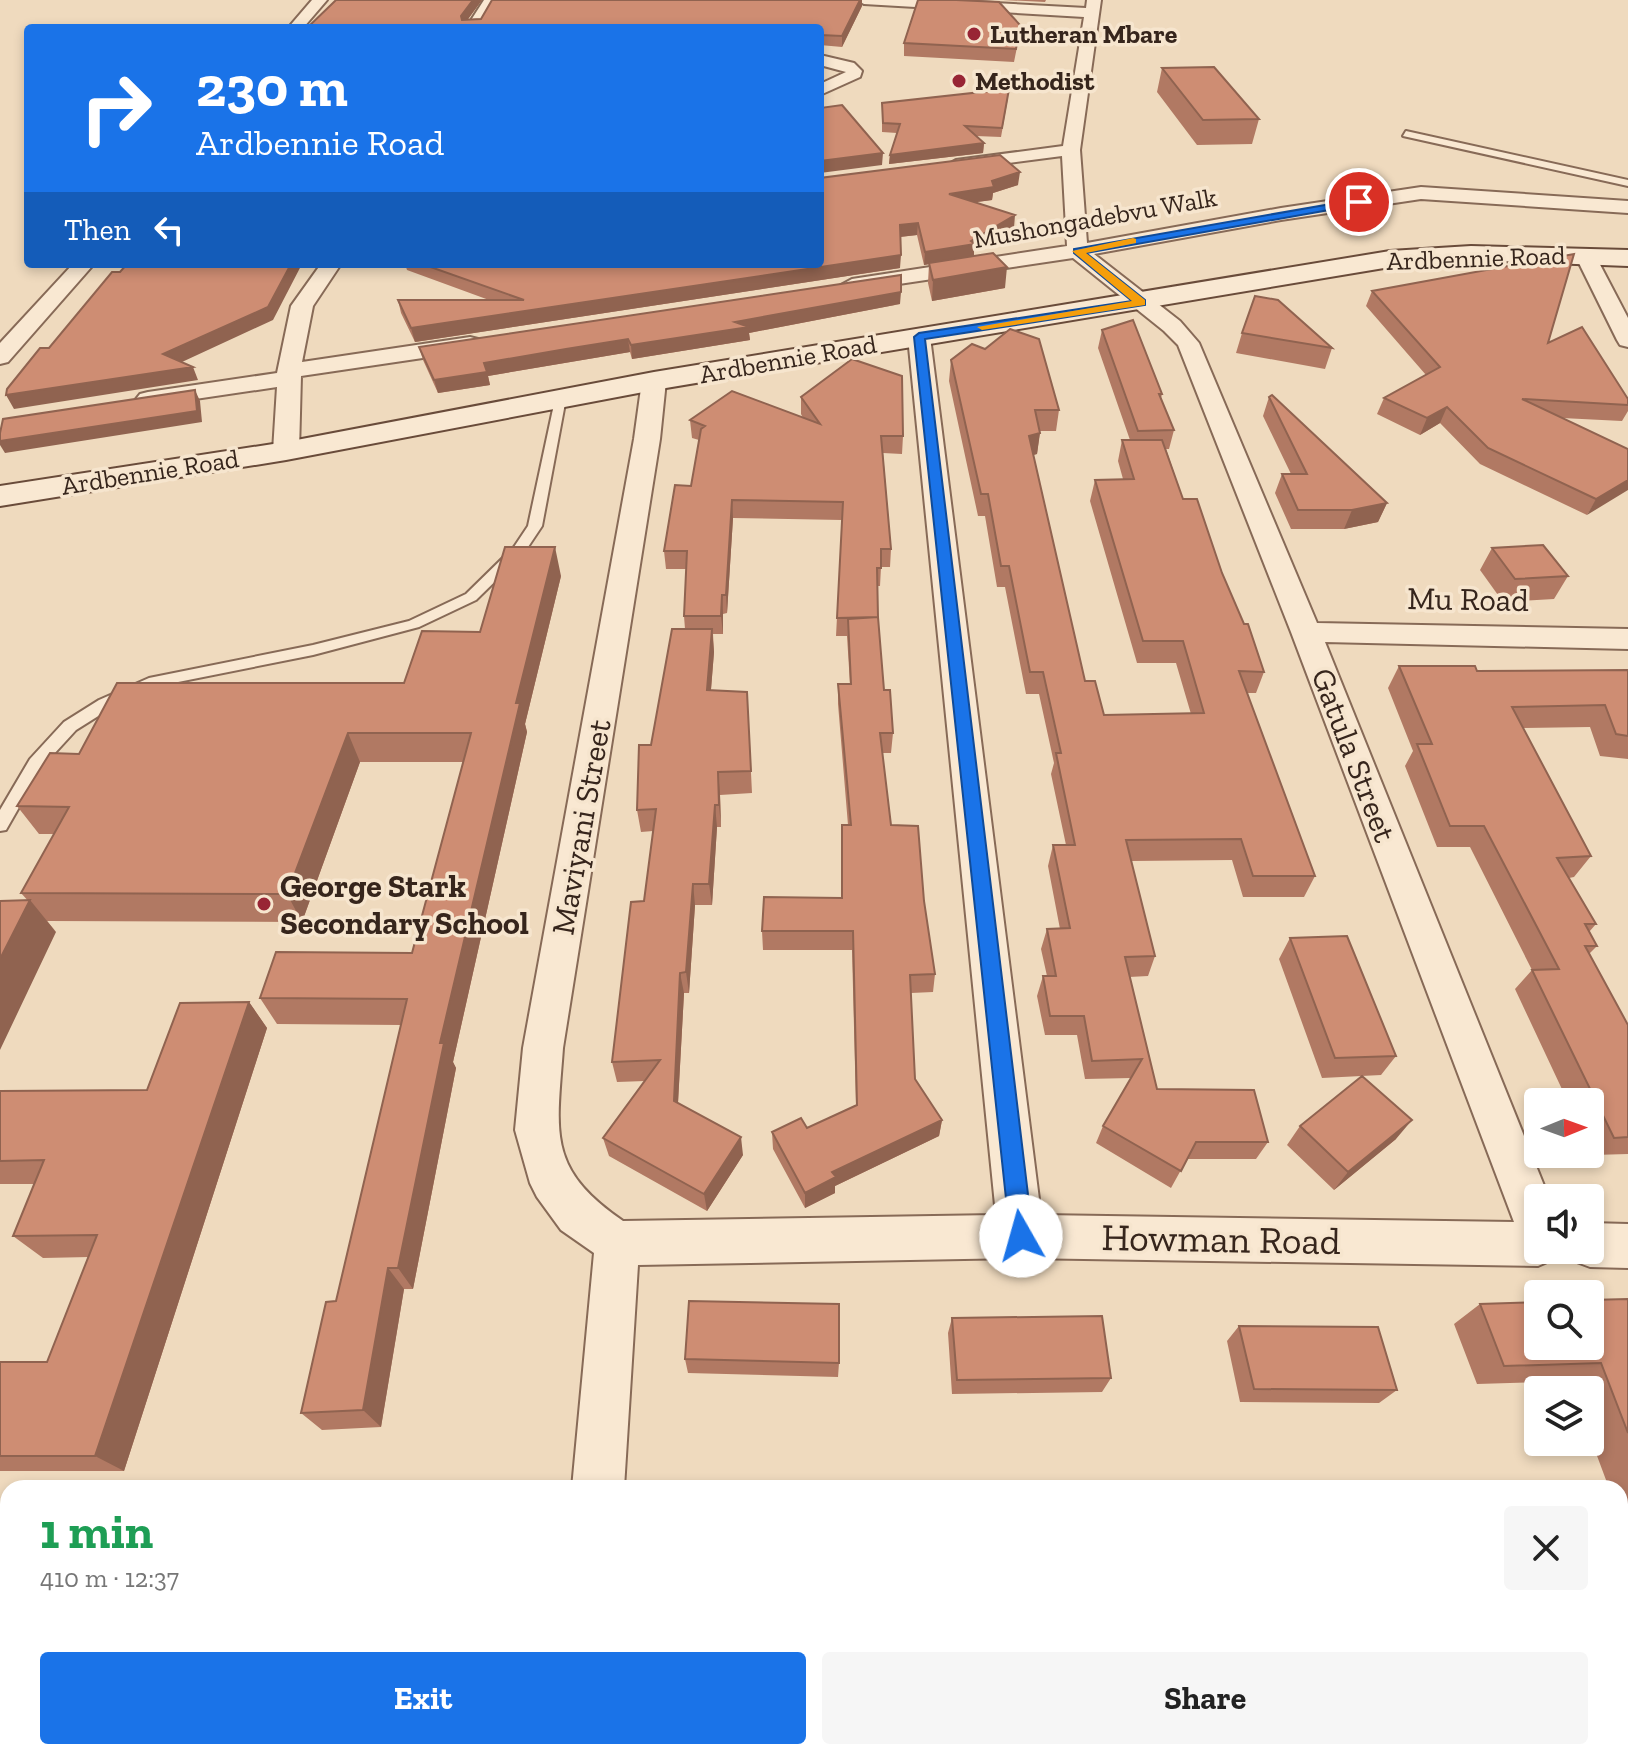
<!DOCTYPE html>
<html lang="en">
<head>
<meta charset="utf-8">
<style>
  body { margin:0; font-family:"Zilla Slab",serif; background:#f6f6f6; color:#222; height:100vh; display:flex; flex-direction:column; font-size:30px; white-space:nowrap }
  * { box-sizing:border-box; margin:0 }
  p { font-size:26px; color:#767676 }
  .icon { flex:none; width:44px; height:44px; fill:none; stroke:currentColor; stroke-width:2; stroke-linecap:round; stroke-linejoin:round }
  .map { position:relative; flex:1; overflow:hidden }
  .side { position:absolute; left:0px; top:1480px; width:1628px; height:280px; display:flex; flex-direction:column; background:#fff; border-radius:24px 24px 0 0; box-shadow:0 4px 12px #0003 }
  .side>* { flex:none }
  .guide { position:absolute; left:24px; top:24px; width:800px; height:244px; border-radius:8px; box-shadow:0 4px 12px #0003; background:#1a73e8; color:#fff; overflow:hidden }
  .needle { width:52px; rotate:89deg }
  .fabs { position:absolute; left:1524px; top:1088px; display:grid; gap:16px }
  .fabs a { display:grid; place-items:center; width:80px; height:80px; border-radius:8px; background:#fff; box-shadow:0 4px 12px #0003; font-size:40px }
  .pin { position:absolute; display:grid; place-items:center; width:68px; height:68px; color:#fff; margin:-34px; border:4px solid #fff; border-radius:50%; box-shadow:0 2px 8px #0007 }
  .me { position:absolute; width:88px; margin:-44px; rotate:353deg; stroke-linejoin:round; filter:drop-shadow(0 0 6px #0008) }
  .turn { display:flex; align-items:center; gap:28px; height:168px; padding:0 40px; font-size:36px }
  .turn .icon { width:104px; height:104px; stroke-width:2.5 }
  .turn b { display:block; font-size:56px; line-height:68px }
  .then { display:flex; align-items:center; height:76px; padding:0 40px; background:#0003; gap:16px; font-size:30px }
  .round { display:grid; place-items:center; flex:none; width:84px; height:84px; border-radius:8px; background:#f6f6f6 }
  .overview { display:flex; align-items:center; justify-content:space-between; height:136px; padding:0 40px }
  h1 { font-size:48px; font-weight:800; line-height:60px; color:#1e9e55 }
  .button { display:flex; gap:16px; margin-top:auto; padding:16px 40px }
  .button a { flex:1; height:92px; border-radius:8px; background:#1a73e8; color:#fff; font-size:32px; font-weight:800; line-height:92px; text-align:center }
  .button a+a { background:#f6f6f6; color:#222 }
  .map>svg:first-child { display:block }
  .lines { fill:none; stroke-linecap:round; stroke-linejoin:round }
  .lane-casing { stroke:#876a57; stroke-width:4 }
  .street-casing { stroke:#876a57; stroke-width:4 }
  .secondary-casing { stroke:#694b3a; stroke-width:4 }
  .lane { fill:#f9e8d2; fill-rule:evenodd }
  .street { fill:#f9e8d2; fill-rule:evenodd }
  .secondary { fill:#f9e8d2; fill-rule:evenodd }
  .wall { fill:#b17963 }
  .shaded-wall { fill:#906350 }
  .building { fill:#ce8d73; stroke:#906350; stroke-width:2 }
  .route { fill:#1a73e8; stroke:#114b97; stroke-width:2 }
  .slow { fill:#f59e0b }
  .poi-dot { fill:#982535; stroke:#f6e5ce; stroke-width:3 }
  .labels { text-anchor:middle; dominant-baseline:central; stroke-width:7; stroke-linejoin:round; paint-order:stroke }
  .far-poi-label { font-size:26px; font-weight:bold; fill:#36251c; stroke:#f6e5ce; text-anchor:start }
  .far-street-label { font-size:26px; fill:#36251c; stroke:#f6e5ce }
  .street-label { font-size:32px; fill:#36251c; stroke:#f6e5ce }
  .poi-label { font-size:32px; font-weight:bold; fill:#36251c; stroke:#f6e5ce; text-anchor:start }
  .near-street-label { font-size:38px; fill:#36251c; stroke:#f6e5ce }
</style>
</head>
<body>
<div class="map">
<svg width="1628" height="1760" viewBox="0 0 1628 1760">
  <rect width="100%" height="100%" fill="#efdabe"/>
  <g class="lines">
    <g class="lane-casing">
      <path id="lane" d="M1406,131L1628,180V186L1403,136Z
        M556,395L566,398L542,526L524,553L476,600L419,627L313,655L153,687L111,708L76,730L42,767L6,830L0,831V810L30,759L64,722L99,700L149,678L313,645L409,621L466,594L514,547L528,526Z"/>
    </g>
    <g class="street-casing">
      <path id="street" d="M312,0H327L303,28H288Z
        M484,0H498L480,28H466Z
        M857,0H939L1086,8L1087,0H1101L1080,150L1087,243L1281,208L1421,187L1628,201V213L1421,199L1281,220L1094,254L1180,321L1199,343L1317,623L1628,629V649L1325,642L1549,1198H1538V1250H1558L1554,1259L1538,1266L1021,1258L638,1265L624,1488H572L594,1253L561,1230L537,1197L530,1183L515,1130L523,1048L634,439L642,381L646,376H662L666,381L660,439L563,1048C557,1133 546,1168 623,1221L996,1215L908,337L919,330L930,337L1041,1215L1514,1222L1291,632L1178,345L1164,331L1073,258L852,291L841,285L852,279L1067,246L1062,156L956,170L947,165L956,160L1063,146L1084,17L864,4Z
        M820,55L854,63L862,71L860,77L820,95V84L846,72L820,65Z
        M1585,249L1595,255L1628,318V347L1620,345L1617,340L1575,255Z
        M73,264H94L8,362L0,364V343Z
        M321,264H341L313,306L302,362L470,337L478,339L481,344L478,349L470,351L301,376L299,451L295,456H277L273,451L277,387L148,406L140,404L136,399L140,394L148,392L277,373L291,306Z
        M1590,1223L1628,1224V1268L1590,1267L1574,1261L1570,1250H1590Z
        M1455,1752H1513L1516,1760H1458Z"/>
    </g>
    <g class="secondary-casing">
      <path id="secondary" d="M1471,246L1628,250V266L1471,260L1390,267L654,390L286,460L0,506V486L286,442L654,372L1390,251Z"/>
    </g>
    <use href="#lane" class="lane"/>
    <use href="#street" class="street"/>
    <use href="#secondary" class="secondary"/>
  </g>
  <path class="wall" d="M482,0L468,19L862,6L842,47L820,45V28H307Z
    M1003,0H1046L1045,2Z
    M1019,37L1014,62L904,56V43Z
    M1162,68L1259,119L1252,144L1197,145L1157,92Z
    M1008,98L1001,137L976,136L984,143L983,153L889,164L890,155L897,133L882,132V103Z
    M820,178L1018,185L993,193L992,200L976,202L1014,228L974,251V256L1005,288L932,301L928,283L929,264L924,265L917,235L900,237V268L415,342L401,313L398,300H489L407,270L405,264H820Z
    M1372,291L1548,343L1628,399V411L1622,421L1562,418L1628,449L1587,515L1480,464L1440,423L1420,435L1377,414L1384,398L1426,375L1366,306Z
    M900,304L749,333L750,340L632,359L630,352L488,376L490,385L438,393L423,360L419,347Z
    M1102,330L1162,394L1161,398L1174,430L1169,449H1166L1183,499L1222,573L1264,672L1256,693H1247L1315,876L1304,897H1243L1232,860L1131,861L1155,956L1148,976L1129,977L1157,1089L1268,1142L1256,1159H1187L1171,1188L1096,1143L1103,1126L1131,1078L1085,1079L1077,1035H1045L1037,996L1043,976H1047L1041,949L1047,929H1060L1048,866L1053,845H1066L1051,774L1054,763L1039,694H1026L1005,587H997L985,516H978L949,381L951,360L1059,410L1056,431H1040L1037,454L1033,455L1085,681L1104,715L1191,714L1176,663H1137L1090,501L1095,480L1123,479L1118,461L1122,440H1130L1098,348Z
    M1242,333L1332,348L1325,369L1236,353Z
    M801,397L903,436L902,454L883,453L891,549L890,567H881L880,586H877L878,617L884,690L893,733L891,753H882L891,825L924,901L935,974L933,992L911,993L915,1079L942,1120L939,1136L835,1186V1193L805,1208L773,1149L772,1132L807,1128L856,1105L852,950H763L762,931L842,898V825H848L838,704V684H850L847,636H836L842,520L733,518L727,613L723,614V634H713L714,652L711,690L747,692L752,793L720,795L721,827H717L712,905H695L689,993H684L678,1104L743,1155L707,1211L609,1156L603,1138L645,1081L617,1082L612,1062L644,901L653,831L641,832L637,810L651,745L685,629L684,616L686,569H666L664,551L691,486L699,440L692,438L690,420L803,418L801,414Z
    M1269,397L1387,503L1378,522L1344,529H1291L1275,493L1282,474H1291L1263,416Z
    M1492,548L1568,576L1554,599L1503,602L1480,570Z
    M561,576L525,724L527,732L453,1062L456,1068L413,1289H404L381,1427L322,1430L301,1413L336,1301L401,1025L277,1024L260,998L412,953L464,762H360L302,922L47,921L56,932L21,893L54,834H39L17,806L79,754L404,683Z
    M1399,666L1477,671L1628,670V759L1600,756L1590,727L1523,728L1591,856L1574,877L1569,878L1596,924L1589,932L1597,946L1589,954L1628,1025V1154L1593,1155L1590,1148V1102H1568L1515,989L1532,970L1470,847H1437L1405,766L1413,751L1388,688Z
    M1290,938L1396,1056L1381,1075L1322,1078L1279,959Z
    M249,1002L267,1028L124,1471H0V1362H47L89,1257L43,1258L13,1236L34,1184H0V1091L147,1090Z
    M1300,1126L1396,1139L1334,1190L1287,1145Z
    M1628,1299V1540L1620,1518V1488H1609L1590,1437V1390H1573L1569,1381L1477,1384L1454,1324L1480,1304Z
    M952,1318L1111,1378L1102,1392L952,1394L948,1333Z
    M1239,1326L1397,1390L1379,1403L1240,1402L1227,1341Z
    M685,1359L839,1363L838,1377L688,1373Z
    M1628,1733V1760H1620L1617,1752H1620V1734Z"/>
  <path class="shaded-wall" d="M473,0H482L463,26L461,16Z
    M860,0H862V6L842,47V36Z
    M984,143L983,153L889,164L890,155Z
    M883,153L882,165L820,173V161Z
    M1020,172L1018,185L993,193L992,200L948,206L949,194Z
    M1015,215L1014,228L974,251V257L924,265L925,252L971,241Z
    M918,223L917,235L899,237L900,225Z
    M901,255L900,268L415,342L411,328Z
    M291,264H302L273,320L169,368L163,354Z
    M1007,267L1005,288L932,301L933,280Z
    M901,292L900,304L749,333L750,340L632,359L631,345L735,322Z
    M628,339L630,352L488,376L490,385L438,393L434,380L484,363Z
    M193,367L198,380L14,409L6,395Z
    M195,390L200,401L202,422L5,453L0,445V441Z
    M1447,407L1440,423L1420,435L1427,418Z
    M1040,433L1037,454L1025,457L1029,436Z
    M1628,480V490L1587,515L1596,499Z
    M732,500L733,518L727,613L726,595Z
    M1387,503L1378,522L1344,529L1352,510Z
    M555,547L561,576L525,724L527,732L453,1062L456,1068L413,1289L398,1268L440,1043L516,703Z
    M722,595L723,614V634L721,616Z
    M712,629L714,652L709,713L707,690Z
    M348,733L360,762L302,922L287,894Z
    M718,772L720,795L721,827L719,805Z
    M715,805L717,827L712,905L709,884Z
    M693,884L695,905L689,993L686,972Z
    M30,900L56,932L0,1050V959Z
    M680,973L684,993L677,1120L674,1101Z
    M249,1002L267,1028L124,1471L95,1456Z
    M942,1120L939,1136L835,1186V1193L805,1208V1193L832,1172Z
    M1412,1120L1396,1139L1334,1190L1348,1172Z
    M741,1137L743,1155L707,1211L704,1194Z
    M388,1268L404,1289L381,1427L363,1410Z"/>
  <path class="building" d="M336,0H473L461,16L462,20L481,19L492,0H860L842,36L820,35V28H307Z
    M918,0H956L999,2L1020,25L1016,49L904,43Z
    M1214,67L1259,119L1203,120L1162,68Z
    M1009,89L1002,128L965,126L984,143L890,155L900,124L883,123L882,103Z
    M842,105L883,153L820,161V108Z
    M1000,155L1020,172L992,181L994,187L949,194L1015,215L971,241L975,244L925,252L918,223L900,225L901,255L411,328L398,300H524L422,264H820V178Z
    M993,253L1007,267L933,280L929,263Z
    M1574,254L1548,343L1582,327L1628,399V405L1522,399L1628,449V480L1596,499L1488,448L1447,407L1427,418L1384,398L1440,367L1372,291Z
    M127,264H291L268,307L163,354L193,367L6,395L7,389L40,348H49L112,272H120Z
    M901,275V292L735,322L749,327L631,345L628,339L566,349L484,363L487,372L434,380L419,347Z
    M1255,296L1278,300L1332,348L1242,333Z
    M1133,320L1162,394H1159L1174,430L1138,431L1102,330Z
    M1010,329L1039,339L1059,410H1035L1040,433L1029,436L1085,681H1095L1104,715L1204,713L1183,641H1143L1095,480L1134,479L1122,440H1162L1183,499H1197L1222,573L1244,624H1248L1264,672L1239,671L1315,876H1253L1241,839L1126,840L1155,956L1125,957L1157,1089L1254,1090L1268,1142H1196L1181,1171L1103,1126L1142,1059L1092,1061L1084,1016H1050L1043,976H1056L1047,929L1070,928L1053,845H1075L1056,753H1061L1043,672H1030L1009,566H1001L988,494H981L951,360L972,344L985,349Z
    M852,359L902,376L903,436H881L891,549H881V568H877L878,617L837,618L843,502L732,500L726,595H722L721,616H684L687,551H664L675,485L691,486L701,429L705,426L690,420L732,391L820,424L801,397Z
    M195,390L197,411L0,441V433L3,419Z
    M1272,395L1387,503L1352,510H1298L1282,474H1307L1269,397Z
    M1543,545L1568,576L1515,579L1492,548Z
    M505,547H555L516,703H520L440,1043H444L398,1268H388L363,1410L301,1413L326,1302L336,1301L407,999L260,998L276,952L412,953L471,733H348L287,894L21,893L69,807L17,806L50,753L79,754L117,683H404L422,631L480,632Z
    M878,617L884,690H890L893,733H880L891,825L918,826L924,901L935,974L910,975L915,1079L942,1120L832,1172L836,1177L805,1193L772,1132L801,1118L807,1128L857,1105L853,931H762L764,897L842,898V825H851L838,684H851L848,619Z
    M672,629H712L707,690L747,692L751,771L718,772L719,805H715L709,884H693L686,972L680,973L674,1101L741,1137L704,1194L603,1138L660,1060L612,1062L631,902L644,901L656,809L637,810L639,745H651Z
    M1399,666H1475L1477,671L1628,670V736L1616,734L1605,705L1512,707L1591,856L1557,858L1596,924H1585L1597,946H1585L1628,1025V1137L1614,1138L1532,970L1559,969L1484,826H1450L1417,744H1432Z
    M30,900L0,959V901Z
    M1347,936L1396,1056L1335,1058L1290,938Z
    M249,1002L95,1456H0V1362H47L97,1235L13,1236L44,1160L0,1161V1091L147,1090L180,1003Z
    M1362,1076L1412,1120L1348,1172L1300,1126Z
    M1628,1299V1433L1601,1363L1504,1366L1480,1304L1538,1302V1346H1590V1300Z
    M689,1301L839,1304V1363L685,1359Z
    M1102,1316L1111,1378L957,1380L952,1318Z
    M1239,1326L1378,1327L1397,1390L1254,1389Z"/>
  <path class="route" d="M1359,199L1363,204L1086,253L1145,300V305L925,339L1033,1236L1029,1244L1021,1247L1013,1244L1010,1236L914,337L919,333L1132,301L1074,253V249Z"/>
  <path class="slow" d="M1133,238L1136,239V243L1086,253L1145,300V305L982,330L977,327L1132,301L1072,251Z"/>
  <g class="poi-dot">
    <circle cx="974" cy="34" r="8"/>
    <circle cx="959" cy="81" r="8"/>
    <circle cx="264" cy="904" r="8"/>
  </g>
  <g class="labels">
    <g class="far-poi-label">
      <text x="990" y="34">Lutheran Mbare</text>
      <text x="975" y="81">Methodist</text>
    </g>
    <g class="far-street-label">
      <text transform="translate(1095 218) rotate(-10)">Mushongadebvu Walk</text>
      <text transform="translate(1476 258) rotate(-2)">Ardbennie Road</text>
      <text transform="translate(788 359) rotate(-10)">Ardbennie Road</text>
      <text transform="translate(150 472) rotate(-9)">Ardbennie Road</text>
    </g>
    <g class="street-label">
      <text transform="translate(1468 599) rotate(1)">Mu Road</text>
      <text transform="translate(1354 755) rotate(69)">Gatula Street</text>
      <text transform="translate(581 827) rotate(-80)">Maviyani Street</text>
    </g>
    <g class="poi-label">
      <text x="280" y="886">George Stark<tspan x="280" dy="37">Secondary School</tspan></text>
    </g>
    <g class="near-street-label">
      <text transform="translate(1221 1239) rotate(1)">Howman Road</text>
    </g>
  </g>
</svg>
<div class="fabs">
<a><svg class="needle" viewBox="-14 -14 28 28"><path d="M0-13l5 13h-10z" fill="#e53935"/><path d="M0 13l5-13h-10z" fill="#767676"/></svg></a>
<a><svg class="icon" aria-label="sound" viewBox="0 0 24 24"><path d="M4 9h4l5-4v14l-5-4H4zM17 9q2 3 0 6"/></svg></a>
<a><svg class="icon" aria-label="search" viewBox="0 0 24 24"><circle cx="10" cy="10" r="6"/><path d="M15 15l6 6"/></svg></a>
<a><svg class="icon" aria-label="layers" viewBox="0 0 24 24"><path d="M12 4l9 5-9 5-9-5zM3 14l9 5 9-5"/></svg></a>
</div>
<div class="pin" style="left:1359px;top:202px;background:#d93025"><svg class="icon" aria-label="arrive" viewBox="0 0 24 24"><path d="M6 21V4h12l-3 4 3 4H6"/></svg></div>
<svg class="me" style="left:1021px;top:1236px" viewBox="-20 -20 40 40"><circle r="19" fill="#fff"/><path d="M0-13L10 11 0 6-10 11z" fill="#1a73e8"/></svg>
<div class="guide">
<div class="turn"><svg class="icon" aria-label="right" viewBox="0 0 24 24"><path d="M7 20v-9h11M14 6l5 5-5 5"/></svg><div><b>230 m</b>Ardbennie Road</div></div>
<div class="then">Then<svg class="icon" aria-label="left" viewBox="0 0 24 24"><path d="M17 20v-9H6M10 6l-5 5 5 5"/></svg></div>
</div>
<section class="side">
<div class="overview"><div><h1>1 min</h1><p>410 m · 12:37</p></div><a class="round"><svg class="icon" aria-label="close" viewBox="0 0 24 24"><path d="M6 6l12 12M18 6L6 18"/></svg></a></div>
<div class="button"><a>Exit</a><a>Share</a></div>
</section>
</div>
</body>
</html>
